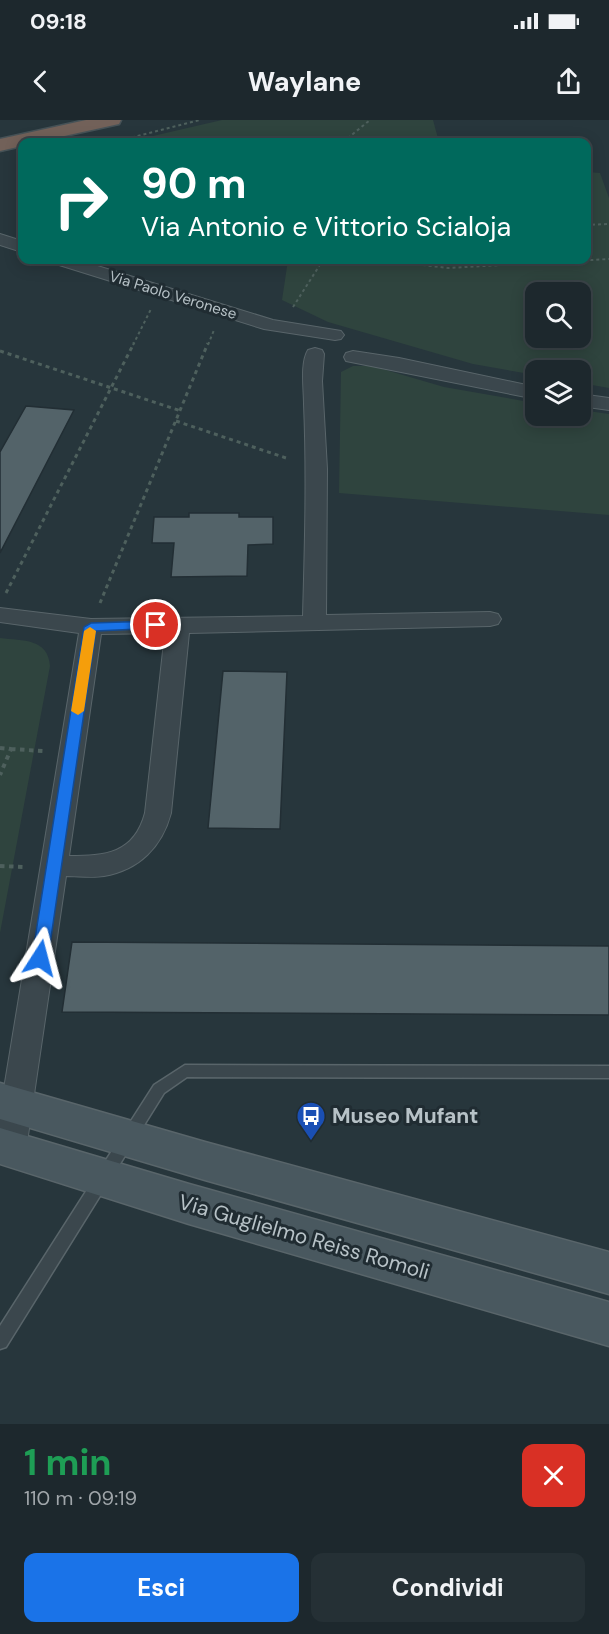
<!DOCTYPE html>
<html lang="it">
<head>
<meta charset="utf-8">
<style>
  body { margin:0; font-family:"DM Sans",sans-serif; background:#253035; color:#f1f3f6; height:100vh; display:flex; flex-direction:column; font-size:22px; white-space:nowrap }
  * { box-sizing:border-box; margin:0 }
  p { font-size:20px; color:#a0a6aa }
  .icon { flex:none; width:33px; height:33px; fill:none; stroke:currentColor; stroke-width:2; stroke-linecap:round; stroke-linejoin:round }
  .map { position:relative; height:1304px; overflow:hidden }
  .side { display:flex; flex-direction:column; background:#1d282d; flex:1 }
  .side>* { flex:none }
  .top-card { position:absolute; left:18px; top:18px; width:573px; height:126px; border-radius:12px; box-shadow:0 3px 15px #0003,0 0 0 2px #3b4449; background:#00695c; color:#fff; overflow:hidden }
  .buttons { position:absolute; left:525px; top:162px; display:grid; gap:12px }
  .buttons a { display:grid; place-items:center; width:66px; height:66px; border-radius:12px; background:#1d282d; box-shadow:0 3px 15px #0003,0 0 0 2px #3b4449; font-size:30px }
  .pin { position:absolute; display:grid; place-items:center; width:51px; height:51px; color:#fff; margin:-26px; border:3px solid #fff; border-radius:50%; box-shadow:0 2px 6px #0007 }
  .me { position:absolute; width:66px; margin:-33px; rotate:9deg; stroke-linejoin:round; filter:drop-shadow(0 0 4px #0008) }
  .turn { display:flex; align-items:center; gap:21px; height:126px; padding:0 24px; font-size:27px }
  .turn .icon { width:78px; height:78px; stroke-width:2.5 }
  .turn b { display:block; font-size:42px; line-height:51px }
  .round { display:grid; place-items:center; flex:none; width:63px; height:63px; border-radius:12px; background:#253035 }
  .summary { display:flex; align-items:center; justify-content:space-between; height:102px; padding:0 24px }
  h1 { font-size:36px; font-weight:700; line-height:45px; color:#1e9e55 }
  .cta { display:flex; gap:12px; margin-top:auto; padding:12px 24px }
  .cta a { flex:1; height:69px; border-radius:12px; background:#1a73e8; color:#fff; font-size:24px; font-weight:700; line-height:69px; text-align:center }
  .cta a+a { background:#253035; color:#f1f3f6 }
  .status { display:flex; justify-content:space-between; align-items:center; height:42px; padding:0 30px; background:#1d282d; direction:ltr }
  .status svg { height:16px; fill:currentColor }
  header { display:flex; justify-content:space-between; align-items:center; height:78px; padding:0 24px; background:#1d282d; font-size:27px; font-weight:700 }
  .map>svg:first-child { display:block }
  .green { fill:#2f443e; fill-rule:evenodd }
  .building { fill:#536369; stroke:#222e34; stroke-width:1.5 }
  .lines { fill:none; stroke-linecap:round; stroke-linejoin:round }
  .service-casing { stroke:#59656a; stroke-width:3 }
  .minor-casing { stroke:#59656a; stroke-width:2 }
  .secondary-casing { stroke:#59656a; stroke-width:3 }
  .motorway-casing { stroke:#465257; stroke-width:3 }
  .path-far2 { stroke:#4e605d; stroke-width:2; stroke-dasharray:3 3; stroke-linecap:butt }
  .path-far1 { stroke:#4e605d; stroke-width:3; stroke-dasharray:4 4; stroke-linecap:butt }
  .path { stroke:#4e605d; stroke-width:4; stroke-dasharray:4.5 4.5; stroke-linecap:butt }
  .service { fill:#3b474d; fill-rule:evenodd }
  .minor { fill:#3b474d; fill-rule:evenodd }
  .secondary { fill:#49585f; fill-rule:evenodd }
  .motorway { fill:#726159; fill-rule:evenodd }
  .route { fill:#1a73e8; stroke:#114b97; stroke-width:1.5 }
  .slow { fill:#f59e0b }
  .labels { text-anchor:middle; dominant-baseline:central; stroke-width:6; stroke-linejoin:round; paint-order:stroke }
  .far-street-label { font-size:15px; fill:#b7c2c7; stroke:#202c32 }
  .near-poi-label { font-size:21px; font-weight:bold; fill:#b7c2c7; stroke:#202c32; text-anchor:start }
  .near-street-label { font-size:21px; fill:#b7c2c7; stroke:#202c32 }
</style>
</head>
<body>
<div class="status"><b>09:18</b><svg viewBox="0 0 49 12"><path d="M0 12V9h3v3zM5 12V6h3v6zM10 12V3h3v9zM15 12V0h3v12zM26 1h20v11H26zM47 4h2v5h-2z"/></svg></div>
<header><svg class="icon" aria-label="back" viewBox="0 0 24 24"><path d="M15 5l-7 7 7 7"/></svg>Waylane<svg class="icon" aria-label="share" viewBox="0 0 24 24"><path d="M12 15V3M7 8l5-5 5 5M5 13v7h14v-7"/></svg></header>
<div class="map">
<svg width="609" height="1304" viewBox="0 0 609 1304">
  <rect width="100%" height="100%" fill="#27363c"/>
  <path class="green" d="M222,0H433L439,22H127Z
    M587,52L600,53L609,78V268L581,263L580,250H536L535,255L473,244L328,202L282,180L288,140H586ZM580,172V218H536V172Z
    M353,246H372L444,267L535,283L536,296H580L581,290L609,294V395L339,373L341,252Z
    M0,518C23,521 48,518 50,546L0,813Z"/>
  <path class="building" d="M26,286L74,290L0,433V332Z
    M189,393H239V397H273V424L248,425L247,456L171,457L174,423H152L154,397H189Z
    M223,551L287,552L280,709L208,708Z
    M72,822L609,826V895L62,892Z"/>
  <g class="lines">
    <g class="service-casing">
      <path id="service" d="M185,945L609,946V958L187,957L164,973L6,1227L0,1229V1206L154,965Z"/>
    </g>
    <g class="minor-casing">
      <path id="minor" d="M0,114L22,121V132L0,125Z
        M54,140H78L273,200L335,210L341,211L344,215L341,219L335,220L264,209L56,144Z
        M315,228L322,230L324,234L322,261L327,349L326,495L490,492L498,494L501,499L498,504L490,506L189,513L171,693C162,727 139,750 104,756C92,758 78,756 66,756L26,1029L21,1039L10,1043L0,1040V993L79,513L0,502V488L91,499L303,496C305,425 307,355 304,284C304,269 300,243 308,230ZM165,513L145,693C134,734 105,736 69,736L101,514Z
        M353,231L399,238L536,267V279L346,241L344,237L346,233Z
        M580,274L609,278V290L580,286Z"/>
    </g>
    <g class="secondary-casing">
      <path id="secondary" d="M0,963L205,1022L609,1132V1174L205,1060L0,999Z
        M0,1008L189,1064L609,1182V1226L189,1104L0,1044Z"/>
    </g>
    <g class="motorway-casing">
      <path id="motorway" d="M86,0H121L119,4L37,22H22V26L0,31V19Z"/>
    </g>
    <path class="path-far2" d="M126,19L200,0
      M343,22L370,0
      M586,105L609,104
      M381,140L448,148L609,139
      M293,187L323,140
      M133,225L151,189
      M208,225L214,210"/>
    <path class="path-far1" d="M0,231L181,291
      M176,301L289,339
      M6,473L134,223
      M100,483L208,223"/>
    <path class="path" d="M0,628L11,629L0,655
      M11,629L43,631
      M0,746L24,747"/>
    <use href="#service" class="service"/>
    <use href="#minor" class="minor"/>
    <use href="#secondary" class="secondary"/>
    <use href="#motorway" class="motorway"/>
  </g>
  <path class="route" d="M156,501L161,502L163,505L161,508L96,511L48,838L45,842L40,844L35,842L32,838L84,507L91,503Z"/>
  <path class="slow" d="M90,507L96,511L84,591L78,595L71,591L84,511Z"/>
  <defs>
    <g id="bus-pin" transform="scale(1.5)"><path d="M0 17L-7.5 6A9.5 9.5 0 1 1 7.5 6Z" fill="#1a4fb4" stroke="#202c32"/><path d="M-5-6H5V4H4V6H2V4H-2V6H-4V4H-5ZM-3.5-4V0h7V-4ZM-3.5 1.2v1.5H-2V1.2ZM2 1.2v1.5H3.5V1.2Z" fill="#fff"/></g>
  </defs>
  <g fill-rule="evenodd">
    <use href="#bus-pin" x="311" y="996"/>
  </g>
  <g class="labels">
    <g class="far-street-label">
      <text transform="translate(173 175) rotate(17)">Via Paolo Veronese</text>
    </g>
    <g class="near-poi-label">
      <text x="332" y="996">Museo Mufant</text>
    </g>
    <g class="near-street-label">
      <text transform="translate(304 1117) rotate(16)">Via Guglielmo Reiss Romoli</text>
    </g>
  </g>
</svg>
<div class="buttons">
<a><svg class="icon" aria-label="search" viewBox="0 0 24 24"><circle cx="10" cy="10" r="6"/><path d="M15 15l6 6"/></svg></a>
<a><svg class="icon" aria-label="layers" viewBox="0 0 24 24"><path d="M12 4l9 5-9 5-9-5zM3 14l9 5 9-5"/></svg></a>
</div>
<div class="pin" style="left:156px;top:505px;background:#d93025"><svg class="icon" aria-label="arrive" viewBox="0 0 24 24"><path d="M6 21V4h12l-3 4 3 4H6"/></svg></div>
<svg class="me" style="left:40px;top:838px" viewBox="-20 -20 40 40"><path d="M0-17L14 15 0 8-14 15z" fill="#1a73e8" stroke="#fff" stroke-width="4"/></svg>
<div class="top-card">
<div class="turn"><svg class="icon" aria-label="right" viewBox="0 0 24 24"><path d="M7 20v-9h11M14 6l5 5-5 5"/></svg><div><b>90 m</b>Via Antonio e Vittorio Scialoja</div></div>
</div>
</div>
<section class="side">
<div class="summary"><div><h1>1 min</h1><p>110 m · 09:19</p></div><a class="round" style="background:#d93025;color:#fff"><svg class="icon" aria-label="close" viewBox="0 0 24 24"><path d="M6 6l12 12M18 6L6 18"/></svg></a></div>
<div class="cta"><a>Esci</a><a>Condividi</a></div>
</section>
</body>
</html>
